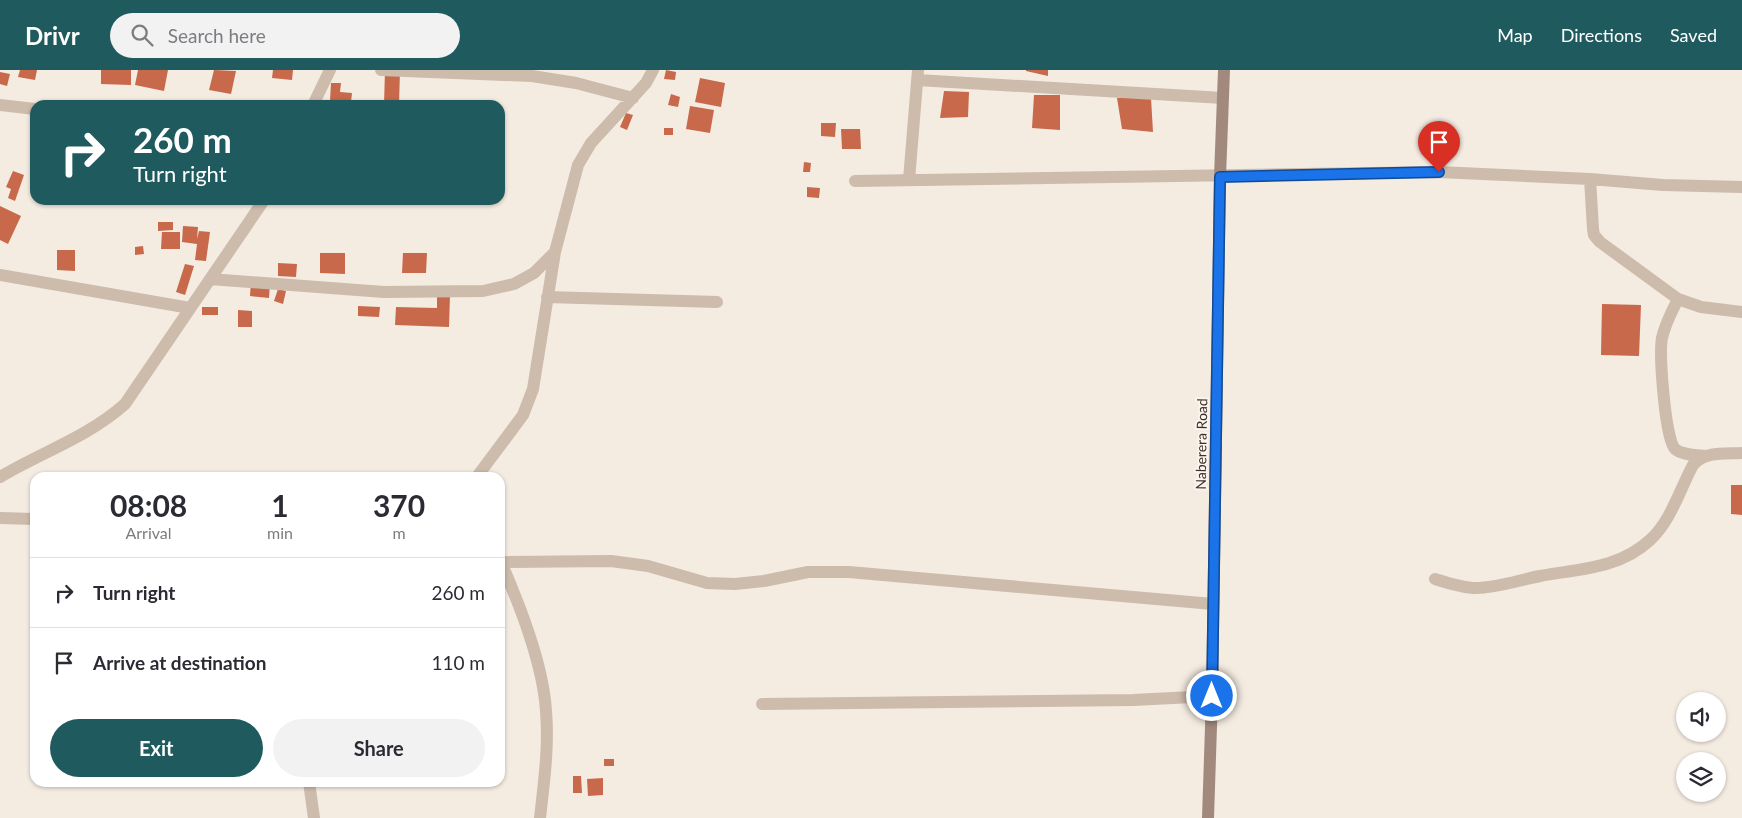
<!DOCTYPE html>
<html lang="en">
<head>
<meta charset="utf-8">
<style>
  body { margin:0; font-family:Lato,sans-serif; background:#f2f2f3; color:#2b2b33; height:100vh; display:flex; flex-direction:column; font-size:19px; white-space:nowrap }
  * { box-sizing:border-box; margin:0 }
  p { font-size:16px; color:#7c7c81 }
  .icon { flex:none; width:28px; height:28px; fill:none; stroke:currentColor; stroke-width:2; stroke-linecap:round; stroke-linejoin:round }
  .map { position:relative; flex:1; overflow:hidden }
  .details { position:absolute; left:30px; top:402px; width:475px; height:315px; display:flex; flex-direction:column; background:#fff; border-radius:15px; box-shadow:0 1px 4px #0004 }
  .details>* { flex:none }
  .banner { position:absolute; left:30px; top:30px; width:475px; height:105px; border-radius:15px; box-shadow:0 1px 4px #0004; background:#1f5a5e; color:#fff; overflow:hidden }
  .controls { position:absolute; left:1676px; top:622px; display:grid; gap:10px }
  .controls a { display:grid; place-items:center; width:50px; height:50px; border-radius:50%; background:#fff; box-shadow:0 1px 4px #0004; font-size:25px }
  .pin { position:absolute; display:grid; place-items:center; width:42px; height:42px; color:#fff; margin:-51px -21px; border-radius:50% 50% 50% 0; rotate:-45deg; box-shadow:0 0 5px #0007 }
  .pin .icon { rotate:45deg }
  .me { position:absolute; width:55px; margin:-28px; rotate:0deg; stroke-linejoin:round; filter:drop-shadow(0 0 4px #0008) }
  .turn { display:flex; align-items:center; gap:18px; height:105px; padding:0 20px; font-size:22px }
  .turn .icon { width:65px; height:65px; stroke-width:2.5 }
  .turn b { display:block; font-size:35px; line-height:42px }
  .eta { display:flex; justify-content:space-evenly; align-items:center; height:85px; text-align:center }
  .eta b { font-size:30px; font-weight:700; line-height:35px }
  .primary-button { display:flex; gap:10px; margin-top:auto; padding:10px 20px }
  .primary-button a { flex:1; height:58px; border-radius:30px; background:#1f5a5e; color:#fff; font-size:20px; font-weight:700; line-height:58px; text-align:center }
  .primary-button a+a { background:#f2f2f3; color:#2b2b33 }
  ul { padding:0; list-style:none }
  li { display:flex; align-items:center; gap:15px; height:70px; padding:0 20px; border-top:1px solid #e1e1e2 }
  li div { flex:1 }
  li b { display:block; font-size:19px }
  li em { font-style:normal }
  header { display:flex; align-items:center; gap:30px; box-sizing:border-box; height:70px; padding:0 25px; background:#1f5a5e; color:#fff }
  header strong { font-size:24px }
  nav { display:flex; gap:28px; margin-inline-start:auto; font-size:18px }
  .search { width:350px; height:45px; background:#f2f2f3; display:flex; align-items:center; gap:12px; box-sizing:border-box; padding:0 18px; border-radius:28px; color:#7c7c81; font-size:19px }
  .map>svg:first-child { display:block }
  .building { fill:#c8694b }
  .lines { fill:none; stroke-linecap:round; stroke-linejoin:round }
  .street { stroke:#cdbbac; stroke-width:12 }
  .secondary { stroke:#a18a7d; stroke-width:12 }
  .route-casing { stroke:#114b97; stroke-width:12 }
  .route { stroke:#1a73e8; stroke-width:9 }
  .labels { text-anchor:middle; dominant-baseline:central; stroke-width:4; stroke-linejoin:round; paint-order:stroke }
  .street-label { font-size:14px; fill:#3b302b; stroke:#fbf5ee }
</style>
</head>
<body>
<header>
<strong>Drivr</strong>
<div class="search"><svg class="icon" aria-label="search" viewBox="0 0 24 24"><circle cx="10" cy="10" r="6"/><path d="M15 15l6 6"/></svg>Search here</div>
<nav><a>Map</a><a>Directions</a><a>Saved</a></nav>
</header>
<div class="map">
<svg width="1742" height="748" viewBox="0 0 1742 748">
  <rect width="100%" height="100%" fill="#f4ebe1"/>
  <path class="building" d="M20,0H37L35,10L18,7Z
    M101,0H131V15L101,14Z
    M138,0H168L164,21L135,15Z
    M214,0L236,1L231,24L209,20Z
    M273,0H293L292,10L272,8Z
    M385,0H400L399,35H384Z
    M666,0L676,2L675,10L664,9Z
    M1026,0H1048V6L1026,1Z
    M0,2L10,4L7,16L0,14Z
    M700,8L725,13L721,37L695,32Z
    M331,13H341L340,22L352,23L351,32L330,31Z
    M944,21L969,22L968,47L940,48Z
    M671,24L680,27L678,37L668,35Z
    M1034,25H1060V60L1032,58Z
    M1117,28H1151L1153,62L1122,59Z
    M690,36L714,40L710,63L686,59Z
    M626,43L633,45L627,60L620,57Z
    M821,53H836L835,67L821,66Z
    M664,58H673V65H664Z
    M841,59H860L861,79H842Z
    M804,92L811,93L810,102H803Z
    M13,101L24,105L15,131L8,128L11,119L6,117Z
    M807,117L820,118L819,128L807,127Z
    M0,136L21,146L8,174L0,170Z
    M158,152H173V160L158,161Z
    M183,156L198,157L197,169L199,161L210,162L206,191L195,190L197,174L182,172Z
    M162,162H180V179H161Z
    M143,176L144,184L135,185V177Z
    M57,180H75V201L57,200Z
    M320,183H345V204L320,203Z
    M403,183H427L426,203H402Z
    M278,193L297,194L296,207L278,206Z
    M185,194L194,196L185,225L176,222Z
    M251,211L270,213L269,228L250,226Z
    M278,219L286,221L283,234L274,231Z
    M437,224L450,225L449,257L395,255L396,237L437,238Z
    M1602,234L1641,235L1639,286L1601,285Z
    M358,236L380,237L379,247L358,246Z
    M202,237H218V245H202Z
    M238,240L252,241V257H238Z
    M1731,415H1742V445L1731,444Z
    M604,689H614V696H604Z
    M573,706H581L582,723H573Z
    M603,708V725L588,726L587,709Z"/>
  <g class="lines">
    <path class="street" d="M381,0L532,6L576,13L633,28
      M917,10L1223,28
      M0,35L35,39
      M313,35L330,0
      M1590,109L1593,159L1594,165L1600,172L1678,229L1701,237L1742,242
      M909,110L918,0
      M855,111L1439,102L1590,109L1663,115L1742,117
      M0,205L190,238
      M210,209L384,222L483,221L514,214L534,203L555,182
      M547,227L717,232
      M1678,229C1672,241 1665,254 1662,268C1659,284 1665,369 1675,379C1682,385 1696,385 1705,386
      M0,407C42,382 88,367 125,334L264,130
      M476,408L523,345L533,319L555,182L578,95L591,73L646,13L653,0
      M0,448L35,449
      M500,492L611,491L648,496L707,513L735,514L764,511L808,502H849L1213,534
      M501,492C520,536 543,594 546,641C549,677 544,712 540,748
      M1435,509C1448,513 1463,518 1476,518C1497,518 1519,510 1540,506C1578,499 1619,499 1650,470C1671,451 1680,419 1693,395C1705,381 1725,384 1742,383
      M762,634L1133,630L1212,626
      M309,712L314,748"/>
    <path class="secondary" d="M1208,748L1212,626L1220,107L1224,0"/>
  </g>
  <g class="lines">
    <g class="route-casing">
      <path id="route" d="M1212,626L1220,107L1439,102"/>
    </g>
    <use href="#route" class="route"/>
  </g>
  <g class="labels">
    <g class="street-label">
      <text transform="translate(1201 374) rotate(-89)">Naberera Road</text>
    </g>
  </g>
</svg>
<div class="controls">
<a><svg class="icon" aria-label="sound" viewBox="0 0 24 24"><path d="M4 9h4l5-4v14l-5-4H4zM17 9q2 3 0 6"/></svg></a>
<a><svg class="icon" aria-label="layers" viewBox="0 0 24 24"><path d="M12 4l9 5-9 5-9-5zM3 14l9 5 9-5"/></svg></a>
</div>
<div class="pin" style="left:1439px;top:102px;background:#d93025"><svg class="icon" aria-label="arrive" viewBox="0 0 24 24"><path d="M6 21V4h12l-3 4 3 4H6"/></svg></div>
<svg class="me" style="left:1212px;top:626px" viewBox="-20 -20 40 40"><circle r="17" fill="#1a73e8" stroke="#fff" stroke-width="3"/><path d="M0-11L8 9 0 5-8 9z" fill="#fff"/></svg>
<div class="banner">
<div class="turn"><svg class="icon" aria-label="right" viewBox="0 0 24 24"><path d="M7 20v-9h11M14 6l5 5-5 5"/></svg><div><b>260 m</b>Turn right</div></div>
</div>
<section class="details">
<div class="eta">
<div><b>08:08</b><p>Arrival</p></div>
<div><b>1</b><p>min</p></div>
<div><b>370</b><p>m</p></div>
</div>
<ul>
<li><svg class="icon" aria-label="right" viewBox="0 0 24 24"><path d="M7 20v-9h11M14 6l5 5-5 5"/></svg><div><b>Turn right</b></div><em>260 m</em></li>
<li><svg class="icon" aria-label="arrive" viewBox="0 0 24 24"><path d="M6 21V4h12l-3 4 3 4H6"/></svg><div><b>Arrive at destination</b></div><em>110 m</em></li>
</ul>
<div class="primary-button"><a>Exit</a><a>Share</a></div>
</section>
</div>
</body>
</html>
